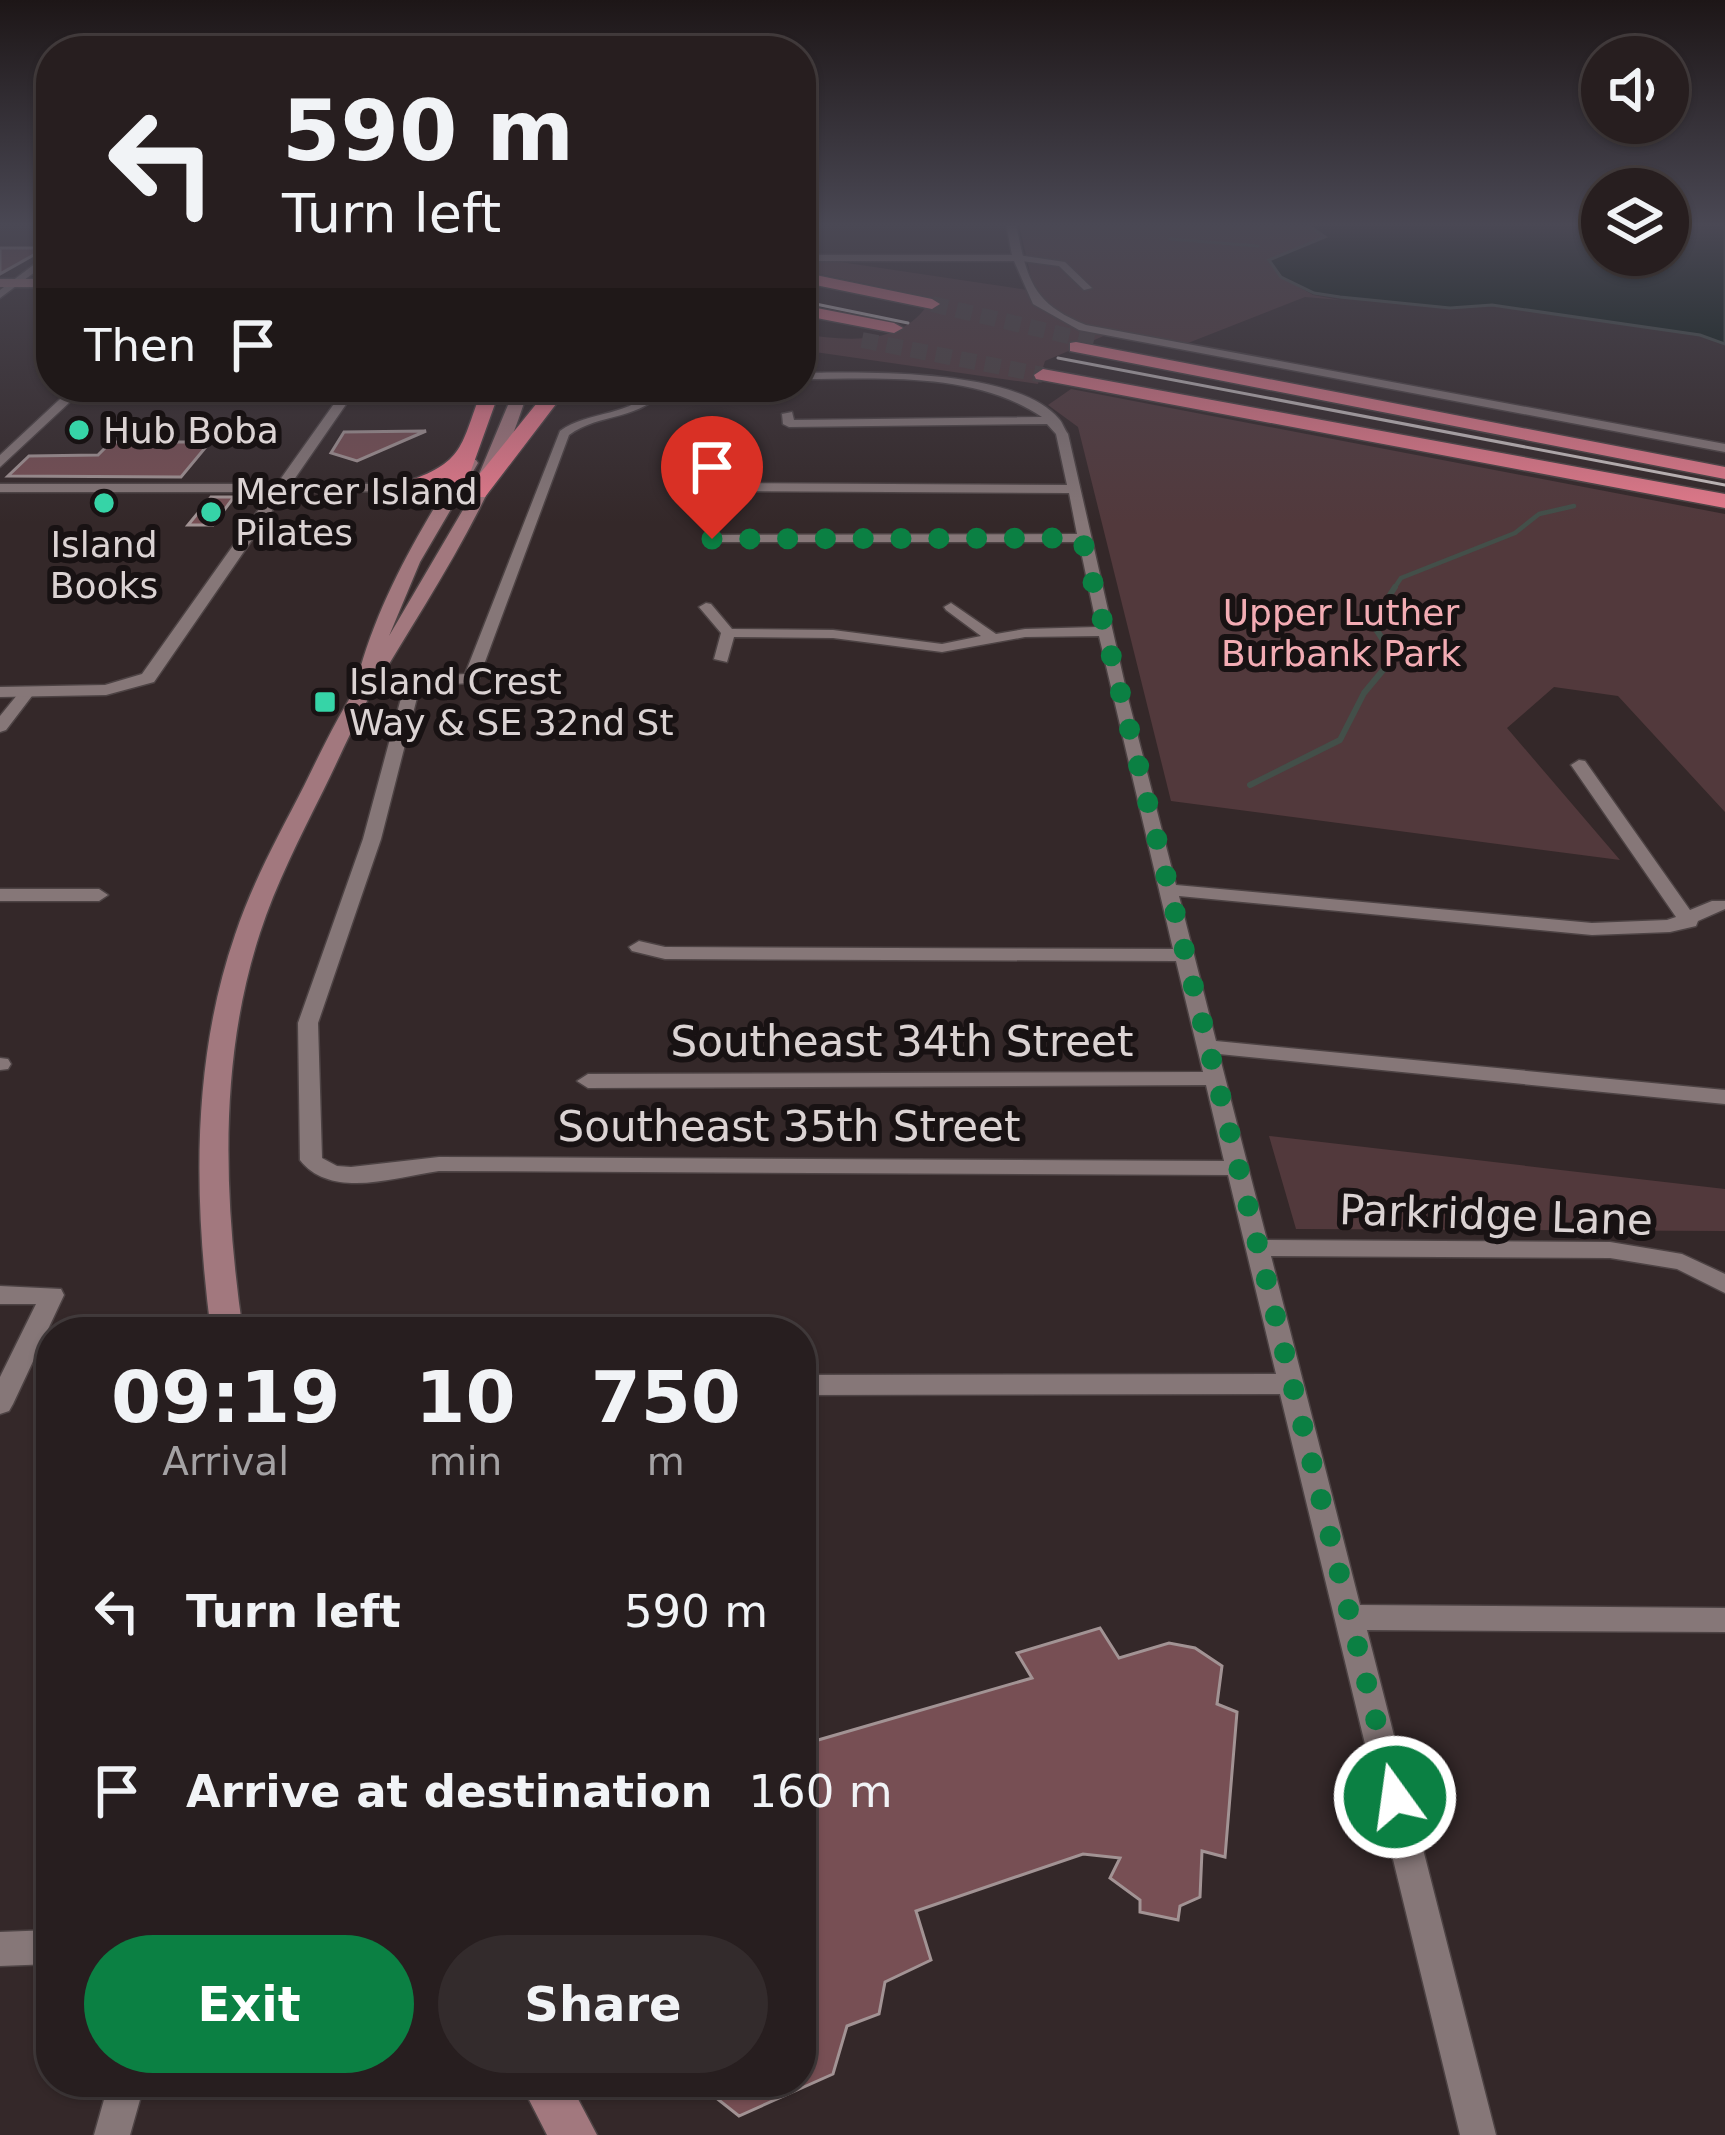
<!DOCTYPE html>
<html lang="en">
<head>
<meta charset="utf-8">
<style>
  body { margin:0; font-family:"DejaVu Sans",sans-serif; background:#332b2c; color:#f1f3f6; height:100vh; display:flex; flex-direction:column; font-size:45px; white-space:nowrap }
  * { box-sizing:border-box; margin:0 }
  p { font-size:39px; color:#a4a2a4 }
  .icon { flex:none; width:66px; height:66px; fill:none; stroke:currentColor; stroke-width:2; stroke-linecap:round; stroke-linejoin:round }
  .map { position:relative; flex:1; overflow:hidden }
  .side { position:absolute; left:36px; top:1317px; width:780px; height:780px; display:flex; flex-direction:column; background:#271e1f; border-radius:48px; box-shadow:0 3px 9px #0004,0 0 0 3px #433c3d }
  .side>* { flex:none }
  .banner { position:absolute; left:36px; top:36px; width:780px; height:366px; border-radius:48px; box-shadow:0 3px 9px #0004,0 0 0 3px #433c3d; background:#271e1f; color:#f1f3f6; overflow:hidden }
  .fabs { position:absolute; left:1581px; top:36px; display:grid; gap:24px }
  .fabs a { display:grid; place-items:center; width:108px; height:108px; border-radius:50%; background:#271e1f; box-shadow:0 3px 9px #0004,0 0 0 3px #433c3d; font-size:60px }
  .pin { position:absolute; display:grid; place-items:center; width:102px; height:102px; color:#fff; margin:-123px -51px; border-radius:50% 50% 50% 0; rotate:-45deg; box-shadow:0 0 12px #0007 }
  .pin .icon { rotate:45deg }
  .me { position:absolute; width:132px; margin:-66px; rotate:346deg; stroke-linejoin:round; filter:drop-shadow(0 0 9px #0008) }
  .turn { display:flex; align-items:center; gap:42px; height:252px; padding:0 48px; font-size:54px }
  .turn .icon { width:156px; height:156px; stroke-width:2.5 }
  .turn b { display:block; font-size:84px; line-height:102px }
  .then { display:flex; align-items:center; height:114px; padding:0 48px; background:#0003; gap:24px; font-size:45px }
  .eta { display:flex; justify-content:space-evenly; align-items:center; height:204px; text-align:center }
  .eta b { font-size:72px; font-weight:600; line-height:84px }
  .action { display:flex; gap:24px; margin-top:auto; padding:24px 48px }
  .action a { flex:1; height:138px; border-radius:72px; background:#0b8043; color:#fff; font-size:48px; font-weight:600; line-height:138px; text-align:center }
  .action a+a { background:#332b2c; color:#f1f3f6 }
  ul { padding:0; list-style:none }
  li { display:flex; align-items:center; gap:36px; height:180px; padding:0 48px }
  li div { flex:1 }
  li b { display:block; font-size:45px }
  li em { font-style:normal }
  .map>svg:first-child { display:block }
  .green { fill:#52393c }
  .water { fill:#02160e; stroke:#434f49; stroke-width:3 }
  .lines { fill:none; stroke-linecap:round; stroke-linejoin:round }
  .stream-far2 { stroke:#434f49; stroke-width:3 }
  .stream-far1 { stroke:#434f49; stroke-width:4.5 }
  .stream { stroke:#434f49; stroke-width:6 }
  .building { fill:#774f54; stroke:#a29394; stroke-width:3 }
  .motorway-tunnel { stroke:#4d4242; stroke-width:16; stroke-dasharray:16 9; stroke-linecap:butt }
  .minor-casing { stroke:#4d4344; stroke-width:3 }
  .tertiary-casing { stroke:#4d4344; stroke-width:3 }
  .secondary-casing { stroke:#4d4344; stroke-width:3 }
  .motorway-casing { stroke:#4d4344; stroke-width:3 }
  .minor { fill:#867778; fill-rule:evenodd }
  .tertiary { fill:#867778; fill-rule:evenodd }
  .secondary { fill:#a2787e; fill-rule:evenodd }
  .motorway { fill:#e47a8b; fill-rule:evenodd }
  .tram { stroke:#cac1c1; stroke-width:3 }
  .route { stroke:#0b8043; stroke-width:21; stroke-dasharray:0 37.8 }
  .poi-dot { fill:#36d4a7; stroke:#181213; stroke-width:4.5 }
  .labels { text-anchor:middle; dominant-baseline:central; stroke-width:12; stroke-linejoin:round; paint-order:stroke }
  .far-poi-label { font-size:36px; fill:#dbd3d3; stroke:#181213; text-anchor:start }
  .far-park-label { font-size:36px; fill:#f3acb4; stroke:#181213 }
  .street-label { font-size:42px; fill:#dbd3d3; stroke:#181213 }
</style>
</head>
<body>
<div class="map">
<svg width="1725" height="2135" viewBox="0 0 1725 2135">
  <rect width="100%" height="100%" fill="#342829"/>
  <path class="green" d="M1019,224H1306L1326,236L1269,261L1281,277L1313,295L1340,300L1305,297L1183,345L1113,332L1045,361L1038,384L801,350V334C849,341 904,347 932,298L801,270V263L827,260L1034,291Z
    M1071,389L1725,514V812L1618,696L1554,687L1507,728L1620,860L1171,801L1078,427L1048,405Z
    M1269,1136L1725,1189V1231L1296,1229Z"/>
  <path class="water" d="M1306,224H1602V255H1668V224H1725V344L1700,335L1492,305L1450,308L1340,297L1314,293L1281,277L1269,260L1325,237Z"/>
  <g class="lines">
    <path class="stream-far2" d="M1170,239L1258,246"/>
    <path class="stream-far1" d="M1393,590L1401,578L1515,533L1539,514L1574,506"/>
    <path class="stream" d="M1250,785L1340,740L1364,693L1394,657L1372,623L1395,587"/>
  </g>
  <path class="building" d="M0,248H46L0,274Z
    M426,431L357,461L331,453L344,432Z
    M111,442H210L181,477L8,476L29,456L98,455Z
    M211,497H234L213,525H188Z
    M1100,1628L1119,1658L1169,1643L1195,1648L1222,1666L1217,1704L1237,1712L1225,1857L1202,1851L1200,1897L1180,1906L1178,1920L1140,1912V1900L1110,1878L1120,1858L1083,1854L916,1911L931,1960L885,1982L879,2014L847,2026L833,2074L739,2116L696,2082H801V1745L1032,1678L1017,1653Z"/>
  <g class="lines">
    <path class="motorway-tunnel" d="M932,304L1094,342
      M862,340L1043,375"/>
    <g class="minor-casing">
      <path id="minor" d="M37,224H51V229L38,226Z
        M801,233L805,236L810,259L802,257Z
        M1018,255L1065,262L1092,288L1084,290L1059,266L1015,260Z
        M801,373C863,372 1017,368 1059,419C1063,423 1064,429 1068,434L1128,698L1176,885L1592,923L1667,920L1676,917L1571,765L1579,760L1585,761L1690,910L1712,901H1725V909L1698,921L1696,926L1670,932L1592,935L1179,896L1216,1041L1725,1090V1104L1219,1054L1267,1240L1610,1242L1682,1254L1725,1274V1293L1677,1269L1610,1258L1271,1256L1360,1605L1725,1608V1632L1367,1630L1496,2135H1460L1280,1394L801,1395V1375L1276,1374L1228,1175L439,1171C396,1177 331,1200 300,1160L298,1023L363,839L404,687L366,690L358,685L366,680L465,674L560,431C589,410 633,417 654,387H666C643,421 600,412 569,435L479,678L471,683L420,686L381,839L318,1023L322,1158L337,1166L351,1167L439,1157L1224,1161L1206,1085L588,1088L577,1081L588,1074L1203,1072L1176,961L665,959L632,951L629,947L639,941L665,947L1173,949L1099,636L1025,637L942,652L833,638L734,637L727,662L714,659L721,633L699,607L706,603L711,604L732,629L833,630L942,644L981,636L946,610L944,607L951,603L996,634L1025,629L1097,627L1079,542H707L705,539L712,535L1077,534L1069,493L714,491L699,486L703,445L709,441L715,445L709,481L715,483L1067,485L1056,434L1047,424L789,427L783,424L782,414L792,412L794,420L1042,417C974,371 880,379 801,379Z
        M27,687L35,692L6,730L0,732V716L22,689Z
        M0,889H99L108,895L99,901H0Z
        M0,1058L8,1059L11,1064L8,1069L0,1070Z
        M0,1286L61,1289L64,1295L13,1404L9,1411L0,1414V1377L36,1304H0Z
        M51,1930V1964L0,1966V1932Z
        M109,2082H145L130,2135H94Z"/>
    </g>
    <g class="tertiary-casing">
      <path id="tertiary" d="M1006,224H1016C1027,278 1031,303 1086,325L1725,444V452L1079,330L1033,304L1014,261H801V255H1012Z
        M51,252V260L0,298V290Z
        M73,387H86L0,467V455Z
        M346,387H358L291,484H410L415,485V491L285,492L154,682L106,695L0,697V687L105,685L142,674L271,492H0V484H277Z"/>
    </g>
    <g class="secondary-casing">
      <path id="secondary" d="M0,279H51V287H0Z
        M520,389L527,393C493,506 426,600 367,701C351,730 338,761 323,791C300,837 276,884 260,933C218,1061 224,1201 243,1332H211C194,1201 191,1062 235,935C252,883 279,835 304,786C323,747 341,710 365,674L360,669C382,593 422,526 464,460H476L478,463L420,562L389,636L467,503L513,393Z
        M520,2082H569L597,2135H547Z"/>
    </g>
    <g class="motorway-casing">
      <path id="motorway" d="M801,272L932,299L940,304L932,309L801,282Z
        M801,305L894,323L903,328L894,333L801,315Z
        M1076,342L1725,467V479L1070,351V343Z
        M1043,369L1725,494V508L1036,379L1034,375Z
        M483,387H501L463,493H447L446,483L402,493V483C466,463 460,446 483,387Z
        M550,387H569L485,497H469V487Z"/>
    </g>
    <use href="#minor" class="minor"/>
    <use href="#tertiary" class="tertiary"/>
    <use href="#secondary" class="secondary"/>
    <use href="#motorway" class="motorway"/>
    <path class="tram" d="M801,301L908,323
      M1058,358L1725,485"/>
  </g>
  <linearGradient id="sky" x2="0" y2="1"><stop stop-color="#1d1617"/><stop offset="0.43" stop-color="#4a4854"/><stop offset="1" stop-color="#4a4854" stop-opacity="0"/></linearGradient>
  <rect width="1725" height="523" fill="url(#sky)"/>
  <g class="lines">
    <path class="route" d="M712,539L1082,538L1395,1797"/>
  </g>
  <g class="poi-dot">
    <circle cx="79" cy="430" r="12"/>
    <circle cx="104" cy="503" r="12"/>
    <circle cx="211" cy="512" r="12"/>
    <rect x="313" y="690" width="24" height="24" rx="6"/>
  </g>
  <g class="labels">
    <g class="far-poi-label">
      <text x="103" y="430">Hub Boba</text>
      <text x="235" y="491">Mercer Island<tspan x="235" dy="41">Pilates</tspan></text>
      <text x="104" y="544" text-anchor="middle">Island<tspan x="104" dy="41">Books</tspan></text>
      <text x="349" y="681">Island Crest<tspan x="349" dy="41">Way &amp; SE 32nd St</tspan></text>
    </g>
    <g class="far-park-label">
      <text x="1341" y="612">Upper Luther<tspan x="1341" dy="41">Burbank Park</tspan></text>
    </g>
    <g class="street-label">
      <text x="902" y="1041">Southeast 34th Street</text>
      <text x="789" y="1126">Southeast 35th Street</text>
      <text transform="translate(1496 1215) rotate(2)">Parkridge Lane</text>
    </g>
  </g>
</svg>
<div class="fabs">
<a><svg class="icon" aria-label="sound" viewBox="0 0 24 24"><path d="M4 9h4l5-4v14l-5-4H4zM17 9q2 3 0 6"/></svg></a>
<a><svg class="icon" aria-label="layers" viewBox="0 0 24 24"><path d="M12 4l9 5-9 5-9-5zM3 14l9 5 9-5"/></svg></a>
</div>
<div class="pin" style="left:712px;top:539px;background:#d93025"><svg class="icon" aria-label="arrive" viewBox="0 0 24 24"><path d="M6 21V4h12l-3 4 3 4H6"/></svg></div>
<svg class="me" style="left:1395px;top:1797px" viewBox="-20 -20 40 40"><circle r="17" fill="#0b8043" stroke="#fff" stroke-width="3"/><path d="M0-11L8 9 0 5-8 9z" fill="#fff"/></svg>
<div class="banner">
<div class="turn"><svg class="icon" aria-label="left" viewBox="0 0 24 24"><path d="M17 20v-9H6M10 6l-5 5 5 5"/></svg><div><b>590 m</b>Turn left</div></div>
<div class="then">Then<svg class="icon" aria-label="arrive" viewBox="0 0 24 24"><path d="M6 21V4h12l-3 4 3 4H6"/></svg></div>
</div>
<section class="side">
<div class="eta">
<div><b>09:19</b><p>Arrival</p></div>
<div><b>10</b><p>min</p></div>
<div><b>750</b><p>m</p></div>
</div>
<ul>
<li><svg class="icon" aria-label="left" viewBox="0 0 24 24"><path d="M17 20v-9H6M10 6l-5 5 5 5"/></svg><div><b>Turn left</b></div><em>590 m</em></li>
<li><svg class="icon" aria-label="arrive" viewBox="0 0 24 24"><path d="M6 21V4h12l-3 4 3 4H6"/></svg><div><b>Arrive at destination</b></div><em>160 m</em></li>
</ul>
<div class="action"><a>Exit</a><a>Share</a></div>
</section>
</div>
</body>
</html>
